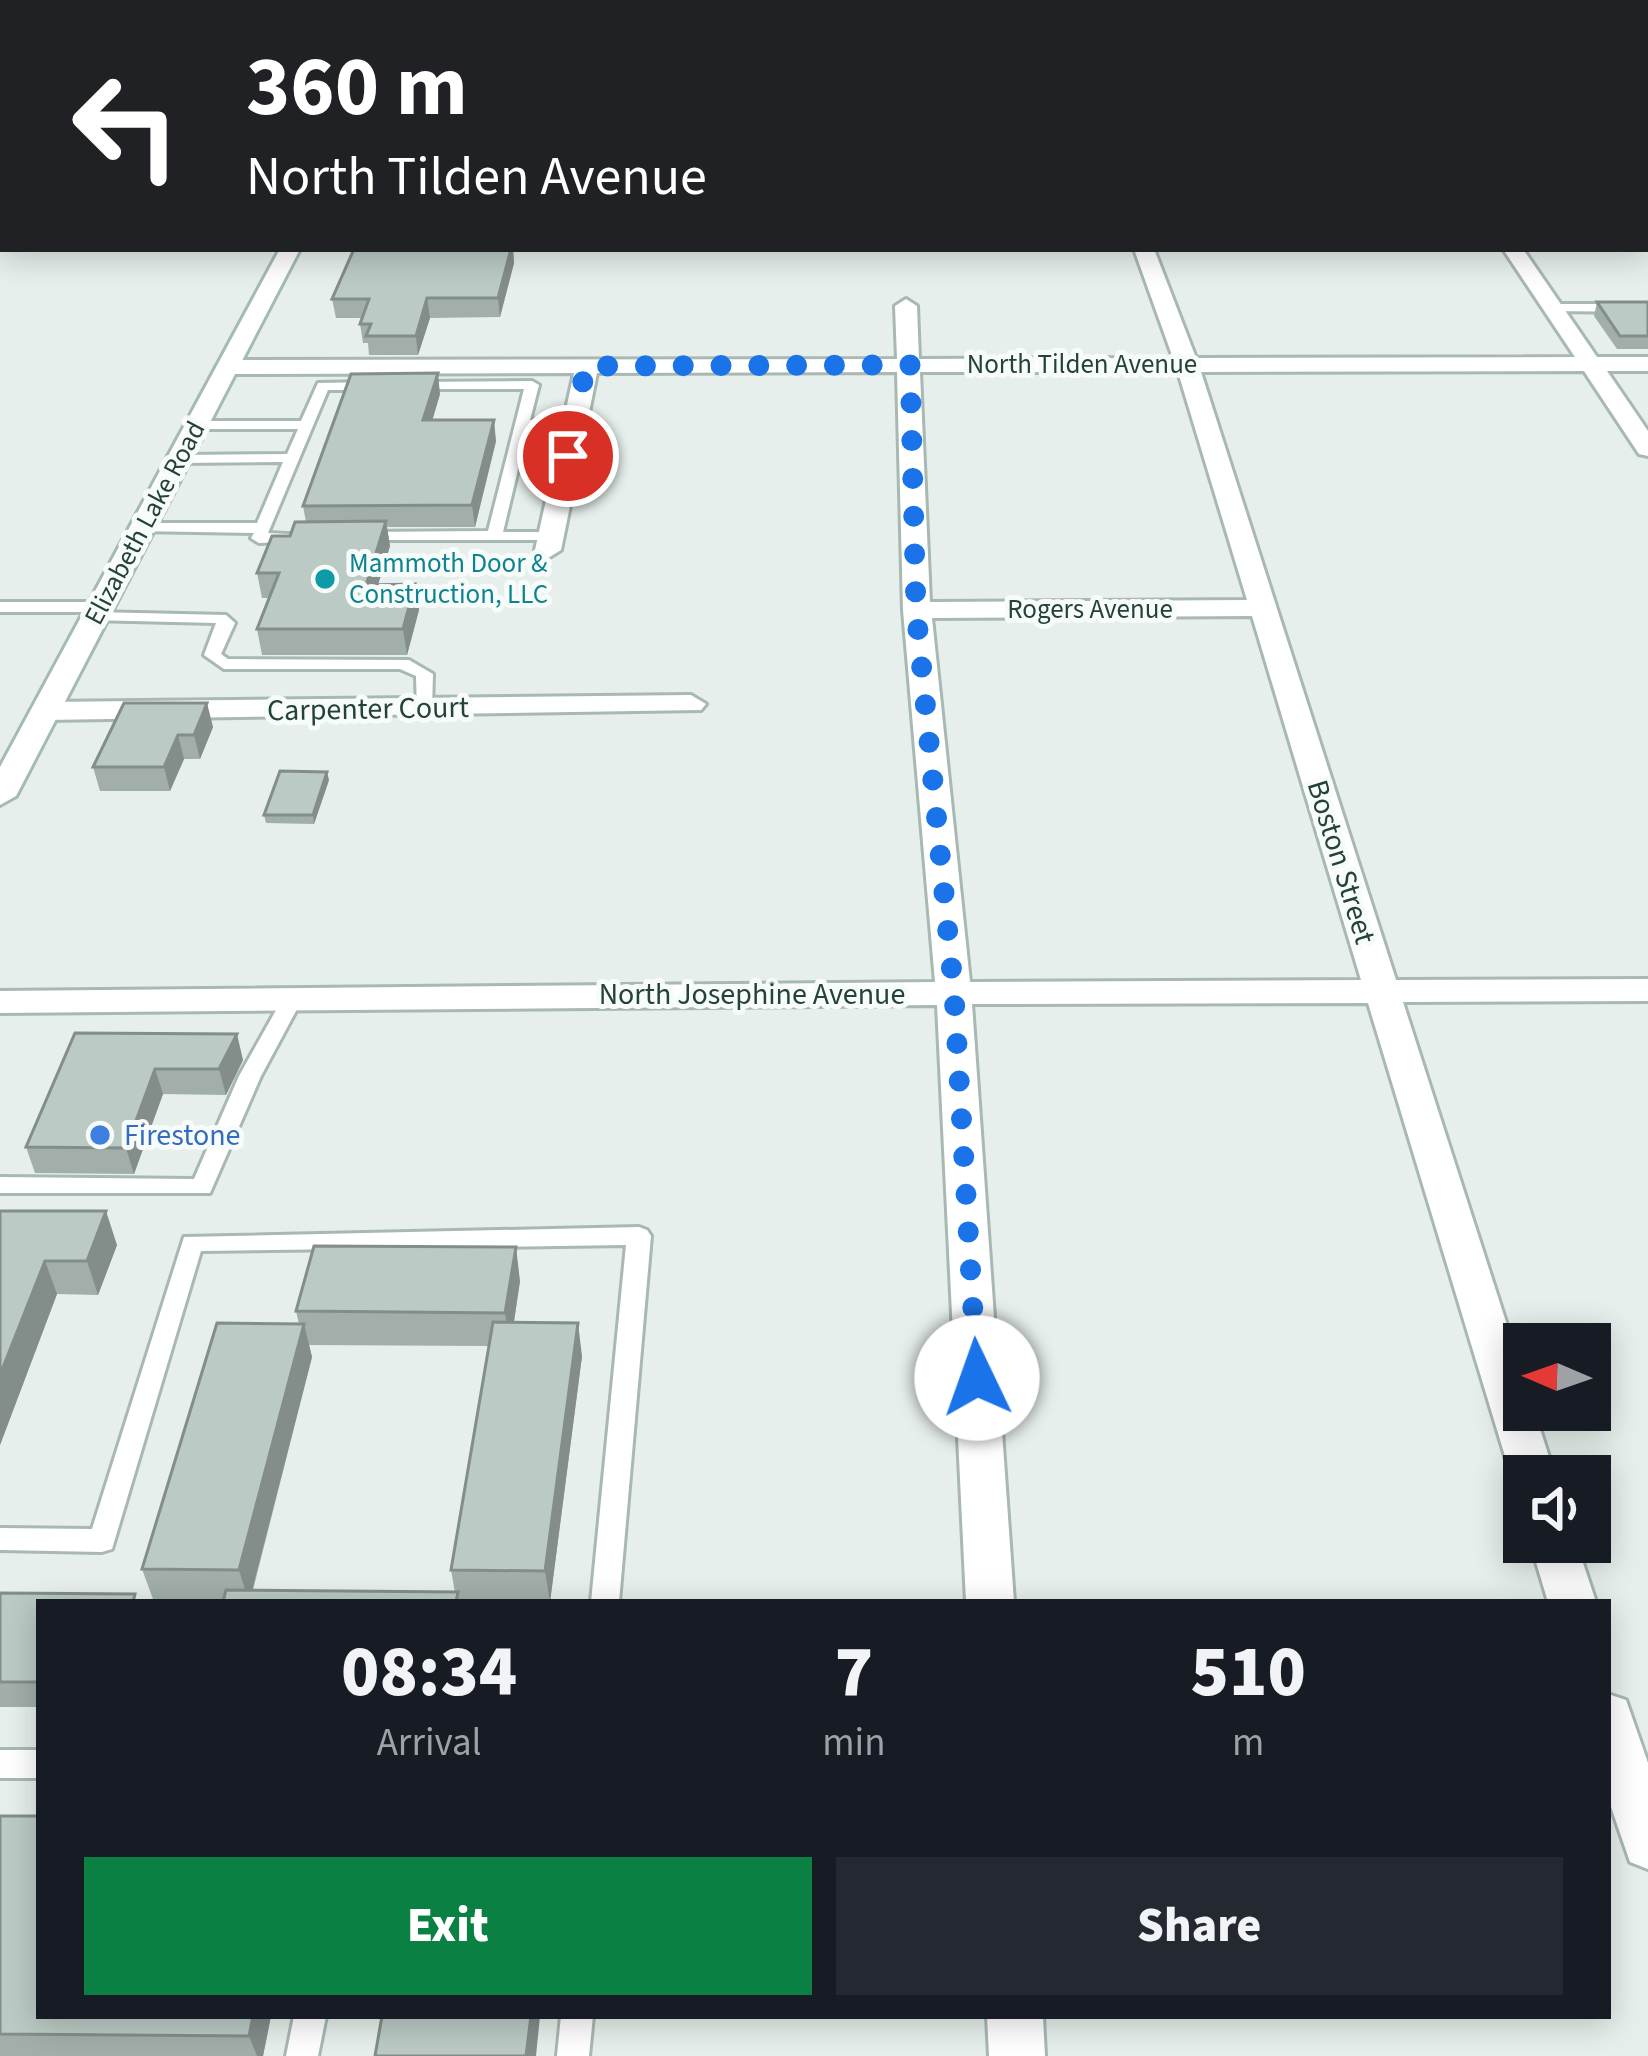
<!DOCTYPE html>
<html lang="en">
<head>
<meta charset="utf-8">
<style>
  body { margin:0; font-family:"Source Sans 3",sans-serif; background:#242831; color:#f1f3f6; height:100vh; display:flex; flex-direction:column; font-size:45px; white-space:nowrap }
  * { box-sizing:border-box; margin:0 }
  p { font-size:39px; color:#9ea1a6 }
  .icon { flex:none; width:66px; height:66px; fill:none; stroke:currentColor; stroke-width:2; stroke-linecap:round; stroke-linejoin:round }
  .map { position:relative; flex:1; overflow:hidden }
  .side { position:absolute; left:36px; top:1599px; width:1575px; height:420px; display:flex; flex-direction:column; background:#171b24; border-radius:0px; box-shadow:0 6px 30px #0003 }
  .side>* { flex:none }
  .top-card { position:absolute; left:0px; top:0px; width:1650px; height:252px; box-shadow:0 6px 30px #0003; background:#202124; color:#fff; overflow:hidden }
  .needle { width:78px; rotate:272deg }
  .buttons { position:absolute; left:1503px; top:1323px; display:grid; gap:24px }
  .buttons a { display:grid; place-items:center; width:108px; height:108px; border-radius:0px; background:#171b24; box-shadow:0 6px 30px #0003; font-size:60px }
  .pin { position:absolute; display:grid; place-items:center; width:102px; height:102px; color:#fff; margin:-51px; border:6px solid #fff; border-radius:50%; box-shadow:0 3px 12px #0007 }
  .me { position:absolute; width:132px; margin:-66px; rotate:357deg; stroke-linejoin:round; filter:drop-shadow(0 0 9px #0008) }
  .turn { display:flex; align-items:center; gap:42px; height:252px; padding:0 48px; font-size:54px }
  .turn .icon { width:156px; height:156px; stroke-width:2.5 }
  .turn b { display:block; font-size:84px; line-height:102px }
  .eta { display:flex; justify-content:space-evenly; align-items:center; height:204px; text-align:center }
  .eta b { font-size:72px; font-weight:800; line-height:84px }
  .cta { display:flex; gap:24px; margin-top:auto; padding:24px 48px }
  .cta a { flex:1; height:138px; border-radius:0px; background:#0b8043; color:#fff; font-size:48px; font-weight:800; line-height:138px; text-align:center }
  .cta a+a { background:#242831; color:#f1f3f6 }
  .map>svg:first-child { display:block }
  .lines { fill:none; stroke-linecap:round; stroke-linejoin:round }
  .lane-casing { stroke:#a8b8b2; stroke-width:6 }
  .street-casing { stroke:#a8b8b2; stroke-width:6 }
  .secondary-casing { stroke:#a4bbb3; stroke-width:6 }
  .primary-casing { stroke:#c2cac8; stroke-width:6 }
  .lane { fill:#fff; fill-rule:evenodd }
  .street { fill:#fff; fill-rule:evenodd }
  .secondary { fill:#fff; fill-rule:evenodd }
  .primary { fill:#6aa596; fill-rule:evenodd }
  .wall { fill:#a1aea9; fill-rule:evenodd }
  .shaded-wall { fill:#838d89 }
  .building { fill:#bbcac4; stroke:#838d89; stroke-width:3 }
  .route { stroke:#1a73e8; stroke-width:21; stroke-dasharray:0 37.8 }
  .culture-dot { fill:#0f9aa8; stroke:#f7fbf9; stroke-width:4.5 }
  .shop-dot { fill:#3f7fe0; stroke:#f7fbf9; stroke-width:4.5 }
  .labels { text-anchor:middle; dominant-baseline:central; stroke-width:10; stroke-linejoin:round; paint-order:stroke }
  .far-street-label { font-size:27px; fill:#24423a; stroke:#f7fbf9 }
  .far-culture-label { font-size:27px; fill:#0d838f; stroke:#f7fbf9; text-anchor:start }
  .street-label { font-size:30px; fill:#24423a; stroke:#f7fbf9 }
  .shop-label { font-size:30px; fill:#366cbe; stroke:#f7fbf9; text-anchor:start }
</style>
</head>
<body>
<div class="map">
<svg width="1648" height="2056" viewBox="0 0 1648 2056">
  <rect width="100%" height="100%" fill="#e6efeb"/>
  <g class="lines">
    <g class="lane-casing">
      <path id="lane" d="M37,0H47L34,3Z
        M3,30V36L0,37V31Z
        M1647,120H1648V126H1647Z
        M1552,304H1648V312L1548,311L1546,308Z
        M532,381L539,385L530,420L575,419L582,423L575,427L528,428L522,453L568,452L575,456L568,460L520,461L503,532H551L559,537L556,540H357V534L362,532L488,531L524,389H414L407,385L409,382Z
        M318,383L371,382L378,386L371,390H328L268,533L306,535V541L259,543L251,538L254,533L137,531L134,528L142,523H257L283,462L179,463L172,459L179,455L287,454L298,429H196L189,425L196,421H301Z
        M0,602H100L108,607L100,612H0Z
        M95,612L226,615L235,623L221,654L228,659L409,660L433,674L432,709L423,714L417,713L416,676L400,669H224L204,655L216,623L89,620L87,617Z
        M294,989L304,996L261,1076L210,1193H0V1177L194,1179L239,1076L284,996Z
        M639,1227L647,1230L651,1236L619,1602H591L626,1245L201,1251L112,1549L102,1552L0,1550V1528L92,1529L184,1237Z
        M0,1750H39V1778H0Z
        M294,2016H326L318,2056H286Z
        M561,2016H593L589,2056H557Z"/>
    </g>
    <g class="street-casing">
      <path id="street" d="M1647,156H1648V168H1647Z
        M1134,249H1154L1196,358L1575,357L1503,249H1523L1597,357H1648V371H1607L1648,431V456L1639,454L1584,371L1201,372L1396,980L1648,979V1001L1403,1002L1524,1378V1410H1534L1555,1476H1524V1491L1517,1489L1511,1476L1368,1003L972,1004L1014,1602H966L937,1005L0,1013V991L935,982L903,610L897,372L597,373L561,550L548,558L535,550L574,373L227,374L216,367L227,360L897,359L895,306L906,299L917,306L919,359L1173,358ZM920,372H1178L1247,600L930,602ZM1252,616L1361,980L970,982L932,618Z
        M691,695L706,704L701,710L45,720L30,711L45,702Z
        M1530,1542H1576L1596,1602H1548Z
        M1608,1694L1626,1700L1648,1763V1869L1630,1862L1608,1798Z
        M987,2016H1043L1045,2056H989Z"/>
    </g>
    <g class="secondary-casing">
      <path id="secondary" d="M403,0H419V3H403Z
        M280,249H300L16,796L0,805V767Z"/>
    </g>
    <g class="primary-casing">
      <path id="primary" d="M124,0H143L122,3Z
        M0,56H3V66H0Z"/>
    </g>
    <use href="#lane" class="lane"/>
    <use href="#street" class="street"/>
    <use href="#secondary" class="secondary"/>
    <use href="#primary" class="primary"/>
  </g>
  <path class="wall" d="M581,0H1648V52L1647,3H580Z
    M351,249H513L514,263L500,317L430,318L418,355H369L368,343H363L360,324L362,318H336L332,299L351,255Z
    M1597,302H1648V349H1617L1594,316Z
    M440,394L432,420L496,441L475,527H387L390,546L378,585L415,584L419,610L407,655H262L257,629L269,598H262L257,573L290,536L306,522L303,506Z
    M124,703L213,727L200,759H184L170,791H100L93,767Z
    M329,780L314,824L266,823L264,815Z
    M75,1033L243,1060L226,1095L163,1094L134,1174L35,1173L26,1147Z
    M0,1211L117,1245L98,1295L57,1294L0,1445Z
    M520,1281L514,1322L582,1356L550,1602H154L142,1569L299,1324L296,1311ZM309,1345L489,1346L451,1570L455,1592L253,1590L312,1357Z
    M0,1593L39,1602V1707H0Z
    M0,1816L271,2016L263,2056H0Z"/>
  <path class="shaded-wall" d="M0,0H12L9,3H3V9L0,12Z
    M511,249H513L514,263L500,317L498,298Z
    M427,298L430,318L418,355L416,336Z
    M438,373L440,394L426,442L423,420Z
    M494,420L496,441L475,527L472,505Z
    M386,521L390,546L370,610L366,585Z
    M415,584L419,610L407,655L403,629Z
    M207,703L213,727L200,759L194,735Z
    M178,735L184,759L170,791L164,767Z
    M327,772L329,780L314,824L313,815Z
    M237,1034L243,1060L226,1095L219,1069Z
    M155,1069L163,1094L134,1174L126,1148Z
    M106,1211L117,1245L98,1295L87,1261Z
    M516,1247L520,1281L510,1347L505,1313Z
    M45,1261L57,1294L0,1445V1375Z
    M578,1323L582,1356L550,1602L545,1571Z
    M304,1324L312,1357L249,1602L239,1570Z
    M253,2016H271L263,2056H257L249,2036Z
    M531,2016H540L536,2056H526Z"/>
  <path class="building" d="M453,0H536L534,3H452Z
    M581,0H1648V40L1647,3H1080L1077,1H1027V3H580Z
    M354,249H511L498,298H427L416,336H366L371,324H360L369,299H332Z
    M1597,302H1648V336H1620Z
    M438,373L423,420H494L472,505L303,506L351,374Z
    M386,521L366,585L415,584L403,629H257L279,573H257L272,536H290L295,522Z
    M124,703H207L194,735H178L164,767H93Z
    M280,771L327,772L313,815H264Z
    M75,1033L237,1034L219,1069H155L126,1148L26,1147Z
    M0,1211H106L87,1261H45L0,1375Z
    M314,1246L516,1247L505,1313L296,1311Z
    M493,1322L578,1323L545,1571L451,1570Z
    M217,1323L304,1324L239,1570L142,1569Z
    M226,1590L458,1592L456,1602H223Z
    M0,1593L135,1594L133,1602H39V1682H0Z
    M0,1816H39V2016H253L249,2036L0,2034Z
    M382,2016H531L526,2056H375Z"/>
  <g class="lines">
    <path class="route" d="M568,456L586,366L910,365L916,610L954,994L977,1378"/>
  </g>
  <circle class="culture-dot" cx="325" cy="579" r="12"/>
  <circle class="shop-dot" cx="100" cy="1135" r="12"/>
  <g class="labels">
    <g class="far-street-label">
      <text x="1082" y="364">North Tilden Avenue</text>
      <text transform="translate(145 523) rotate(-62)">Elizabeth Lake Road</text>
      <text x="1090" y="609">Rogers Avenue</text>
    </g>
    <g class="far-culture-label">
      <text x="349" y="563">Mammoth Door &amp;<tspan x="349" dy="31">Construction, LLC</tspan></text>
    </g>
    <g class="street-label">
      <text transform="translate(368 709) rotate(-1)">Carpenter Court</text>
      <text transform="translate(1341 862) rotate(73)">Boston Street</text>
      <text x="752" y="994">North Josephine Avenue</text>
    </g>
    <g class="shop-label">
      <text x="124" y="1135">Firestone</text>
    </g>
  </g>
</svg>
<div class="buttons">
<a><svg class="needle" viewBox="-14 -14 28 28"><path d="M0-13l5 13h-10z" fill="#e53935"/><path d="M0 13l5-13h-10z" fill="#9ea1a6"/></svg></a>
<a><svg class="icon" aria-label="sound" viewBox="0 0 24 24"><path d="M4 9h4l5-4v14l-5-4H4zM17 9q2 3 0 6"/></svg></a>
</div>
<div class="pin" style="left:568px;top:456px;background:#d93025"><svg class="icon" aria-label="arrive" viewBox="0 0 24 24"><path d="M6 21V4h12l-3 4 3 4H6"/></svg></div>
<svg class="me" style="left:977px;top:1378px" viewBox="-20 -20 40 40"><circle r="19" fill="#fff"/><path d="M0-13L10 11 0 6-10 11z" fill="#1a73e8"/></svg>
<div class="top-card">
<div class="turn"><svg class="icon" aria-label="left" viewBox="0 0 24 24"><path d="M17 20v-9H6M10 6l-5 5 5 5"/></svg><div><b>360 m</b>North Tilden Avenue</div></div>
</div>
<section class="side">
<div class="eta">
<div><b>08:34</b><p>Arrival</p></div>
<div><b>7</b><p>min</p></div>
<div><b>510</b><p>m</p></div>
</div>
<div class="cta"><a>Exit</a><a>Share</a></div>
</section>
</div>
</body>
</html>
